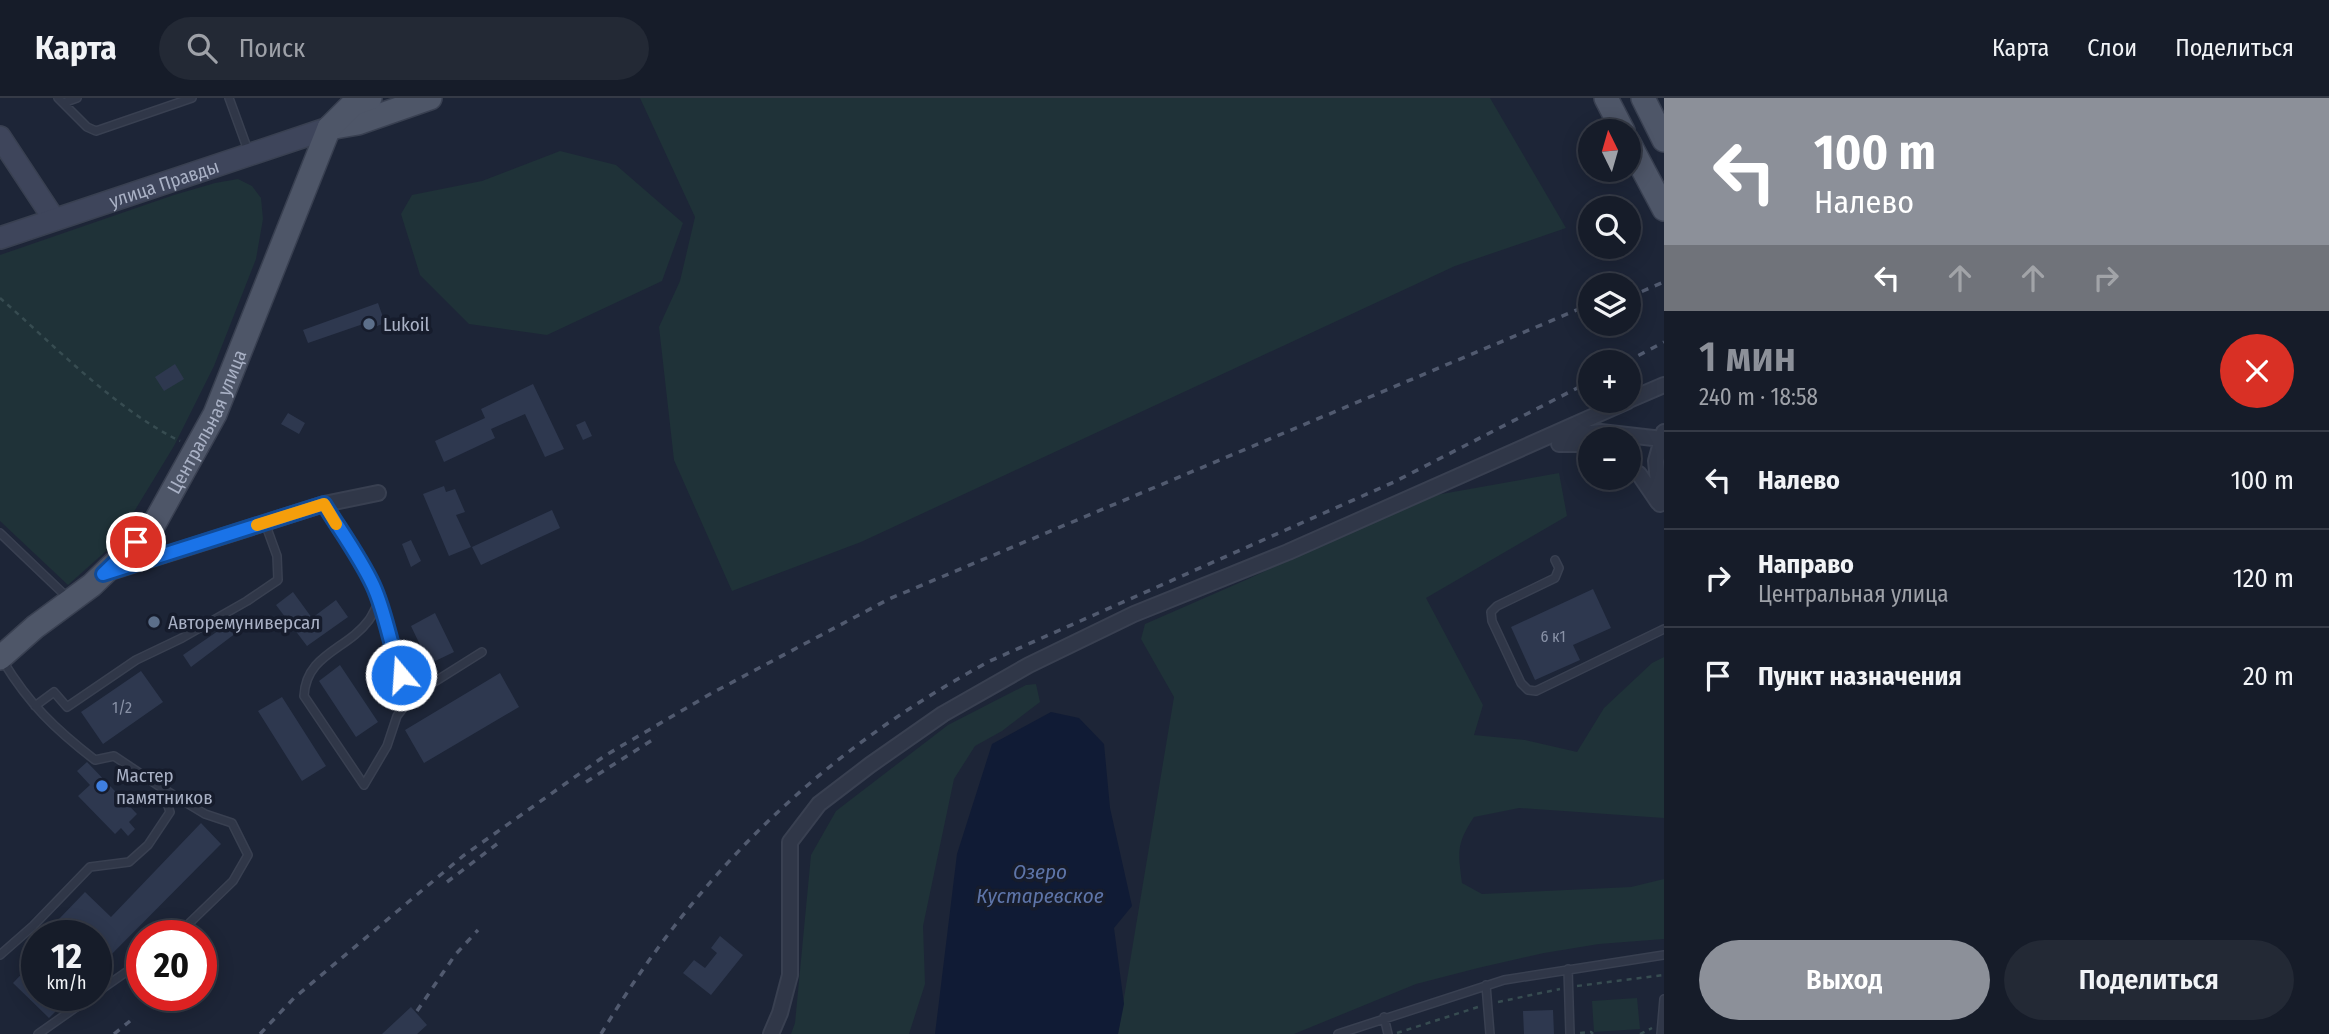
<!DOCTYPE html>
<html lang="ru">
<head>
<meta charset="utf-8">
<style>
  body { margin:0; font-family:"Fira Sans Condensed",sans-serif; background:#232935; color:#f1f3f6; height:100vh; display:flex; flex-direction:column; font-size:26px; white-space:nowrap }
  * { box-sizing:border-box; margin:0 }
  p { font-size:23px; color:#9ea1a8 }
  .icon { flex:none; width:38px; height:38px; fill:none; stroke:currentColor; stroke-width:2; stroke-linecap:round; stroke-linejoin:round }
  .map { position:relative; flex:1; overflow:hidden }
  .panel { display:flex; flex-direction:column; background:#161c29; width:665px }
  .panel>* { flex:none }
  .banner { background:#8c9099; color:#fff; overflow:hidden }
  .needle { width:46px; rotate:355deg }
  .tools { position:absolute; left:1578px; top:21px; display:grid; gap:14px }
  .tools a { display:grid; place-items:center; width:63px; height:63px; border-radius:50%; background:#161c29; box-shadow:0 4px 18px #0003,0 0 0 2px #353a46; font-size:35px }
  .speed { position:absolute; left:21px; top:822px; display:flex; gap:14px; font-size:35px; font-weight:700; text-align:center }
  .speed>* { display:grid; place-content:center; width:91px; height:91px; border-radius:50%; background:#161c29; box-shadow:0 4px 18px #0003,0 0 0 2px #353a46; line-height:1 }
  .speed small { font-size:18px; font-weight:400 }
  .speed .limit { border:10px solid #d22; background:#fff; color:#111 }
  .pin { position:absolute; display:grid; place-items:center; width:60px; height:60px; color:#fff; margin:-30px; border:4px solid #fff; border-radius:50%; box-shadow:0 2px 7px #0007 }
  .me { position:absolute; width:77px; margin:-38px; rotate:342deg; stroke-linejoin:round; filter:drop-shadow(0 0 5px #0008) }
  .turn { display:flex; align-items:center; gap:24px; height:147px; padding:0 35px; font-size:32px }
  .turn .icon { width:91px; height:91px; stroke-width:2.5 }
  .turn b { display:block; font-size:49px; line-height:60px }
  .lanes { display:flex; align-items:center; height:66px; padding:0 35px; background:#0003; justify-content:center; gap:35px; direction:ltr }
  .lanes .off { opacity:.35 }
  .round { display:grid; place-items:center; flex:none; width:74px; height:74px; border-radius:37px; background:#232935 }
  .head { display:flex; align-items:center; justify-content:space-between; height:119px; padding:0 35px }
  h1 { font-size:42px; font-weight:600; line-height:52px; color:#8c9099 }
  .action { display:flex; gap:14px; margin-top:auto; padding:14px 35px }
  .action a { flex:1; height:80px; border-radius:42px; background:#8c9099; color:#fff; font-size:28px; font-weight:600; line-height:80px; text-align:center }
  .action a+a { background:#232935; color:#f1f3f6 }
  ul { padding:0; list-style:none }
  li { display:flex; align-items:center; gap:21px; height:98px; padding:0 35px; border-top:2px solid #353a46 }
  li div { flex:1 }
  li b { display:block; font-size:26px }
  li em { font-style:normal }
  header { display:flex; align-items:center; gap:42px; box-sizing:border-box; height:98px; padding:0 35px; background:#161c29; border-bottom:2px solid #353a46 }
  header strong { font-size:33px }
  nav { display:flex; gap:38px; margin-inline-start:auto; font-size:24px }
  .search { width:490px; height:63px; background:#232935; display:flex; align-items:center; gap:18px; box-sizing:border-box; padding:0 24px; border-radius:38px; color:#9ea1a8; font-size:26px }
  main { display:flex; flex:1; min-height:0 }
  .map>svg:first-child { display:block }
  .green { fill:#1f3238 }
  .water { fill:#101b35 }
  .building { fill:#2e384f }
  .lines { fill:none; stroke-linecap:round; stroke-linejoin:round }
  .lane-casing { stroke:#394051; stroke-width:10 }
  .street-casing { stroke:#394051; stroke-width:18 }
  .secondary-casing { stroke:#394051; stroke-width:24 }
  .primary-casing { stroke:#394051; stroke-width:26 }
  .path { stroke:#374c51; stroke-width:2.5; stroke-dasharray:5 5; stroke-linecap:butt }
  .lane { stroke:#303748; stroke-width:7 }
  .street { stroke:#303748; stroke-width:14 }
  .secondary { stroke:#3e455b; stroke-width:21 }
  .primary { stroke:#4e5668; stroke-width:23 }
  .rail { stroke:#515a6f; stroke-width:3.5; stroke-dasharray:7 7; stroke-linecap:butt }
  .route-casing { stroke:#114b97; stroke-width:18 }
  .route { stroke:#1a73e8; stroke-width:12 }
  .slow { stroke:#f59e0b; stroke-width:12 }
  .service-dot { fill:#5c6f8a; stroke:#161c2c; stroke-width:2.5 }
  .shop-dot { fill:#3f7fe0; stroke:#161c2c; stroke-width:2.5 }
  .labels { text-anchor:middle; dominant-baseline:central; stroke-width:7; stroke-linejoin:round; paint-order:stroke }
  .number-label { font-size:16px; fill:#8891a6 }
  .street-label { font-size:19px; fill:#a9b1c5; stroke:#161c2c }
  .poi-label { font-size:19px; fill:#a9b1c5; stroke:#161c2c; text-anchor:start }
  .water-label { font-size:21px; font-style:italic; fill:#5e75a9; stroke:#161c2c }
</style>
</head>
<body>
<header>
<strong>Карта</strong>
<div class="search"><svg class="icon" aria-label="search" viewBox="0 0 24 24"><circle cx="10" cy="10" r="6"/><path d="M15 15l6 6"/></svg>Поиск</div>
<nav><a>Карта</a><a>Слои</a><a>Поделиться</a></nav>
</header>
<main>
<div class="map">
<svg width="1664" height="936" viewBox="0 0 1664 936">
  <rect width="100%" height="100%" fill="#1d2537"/>
  <path class="green" d="M640,0H1490L1566,130L1455,168L861,444L732,493L674,362L659,229L680,183L695,119Z
    M560,53L616,67L683,125L662,183L547,237L469,226L420,177L401,116L412,97L482,83Z
    M238,81L252,88L261,100L263,121L256,161L214,268L174,348L115,445L68,487L0,423V157L174,97L215,85Z
    M1559,375L1567,418L1426,500L1483,607L1474,637L1525,642L1577,654L1604,610L1652,565L1664,559V720L1519,710L1474,719C1456,746 1458,754 1462,785L1482,796L1631,789L1664,781V841L1599,846L1544,855L1478,870L1416,886L1294,936H1118L1174,599L1141,541L1145,526L1248,481L1419,400Z
    M1036,586L1040,604L1002,633L975,648L954,681L923,828L925,886L909,936H791L795,925L811,757L836,713L948,627L1026,587Z
    M1637,900L1640,931L1594,934L1592,903Z"/>
  <path class="water" d="M1051,614L1079,620L1104,646L1110,710L1132,808L1114,830L1124,906L1118,936H935L957,756L992,646Z"/>
  <path class="building" d="M378,205L385,225L369,231L366,225L308,245L303,232Z
    M175,266L184,281L164,293L155,279Z
    M533,286L564,351L545,359L525,316L491,331L495,340L444,364L435,343L485,320L481,311Z
    M288,315L305,325L299,336L281,326Z
    M585,323L592,338L583,342L576,327Z
    M444,388L446,394L455,391L465,414L456,417L471,449L449,458L423,396Z
    M552,412L560,430L481,467L472,449Z
    M411,442L421,463L411,469L402,446Z
    M1593,491L1611,530L1573,547L1580,562L1535,582L1511,529Z
    M293,494L312,520L336,502L348,519L307,548L276,507Z
    M435,515L454,554L429,566L411,528Z
    M234,522L240,532L191,569L183,557Z
    M340,567L378,624L356,639L319,583Z
    M141,573L163,604L103,646L81,614Z
    M500,575L519,609L424,665L405,632Z
    M282,599L326,668L302,683L258,613Z
    M87,664L137,716L129,724L135,731L128,738L121,730L115,736L78,698L90,687L77,673Z
    M201,725L221,746L96,872V838H59L67,830L58,822L85,794L111,819Z
    M720,838L743,857L711,897L683,875L694,862L705,870L717,855L711,850Z
    M37,860V898H71L49,920L13,885Z
    M411,909L427,927L417,936H382Z
    M1553,912L1554,936H1524L1523,913Z"/>
  <g class="lines">
    <g class="lane-casing">
      <path id="lane" d="M58,0L87,29L96,33L192,0
        M229,0L249,55
        M63,5L77,0
        M324,406L373,486L385,518L391,551L412,598L482,554
        M0,435L68,500
        M1555,462L1559,470L1555,480L1497,508L1491,514L1492,523L1521,585L1528,592L1536,593L1664,531
        M379,503C376,509 373,516 369,522C347,552 306,556 304,598L364,687L387,648L397,618L412,598
        M35,608L54,594L67,609L136,562L182,540L247,503L278,482L277,458L265,425
        M162,690L205,716L232,725L248,757L233,783L176,838
        M0,857L33,828L90,769L129,764L148,747L170,714L162,690L114,658L95,662C55,631 29,606 3,563
        M1568,871L1570,936
        M1486,887L1490,936
        M96,895L142,863
        M1384,919L1388,936
        M38,936L92,898
        M1338,936L1504,882L1664,857
        M1661,936L1664,901"/>
    </g>
    <g class="street-casing">
      <path id="street" d="M1629,302L1664,287
        M1557,339L1601,334L1662,341
        M1559,346H1582L1591,349
        M1629,370L1639,376L1658,404
        M1660,406L1656,363L1664,334
        M111,474L324,406L378,395
        M771,936L780,915L790,877V744L819,706L870,667L943,616L1029,567L1134,516L1288,454L1628,303"/>
    </g>
    <g class="secondary-casing">
      <g id="secondary">
        <path d="M0,39L54,121"/>
        <path id="s1" d="M0,140L329,30"/>
      </g>
    </g>
    <g class="primary-casing">
      <g id="primary">
        <path d="M1606,0L1623,33"/>
        <path d="M1643,0L1664,42"/>
        <path d="M329,30L358,25L430,0"/>
        <path d="M1629,45L1664,111"/>
        <path id="s2" d="M0,560L35,529L92,487L153,428L215,316L329,30L353,6L370,0"/>
      </g>
    </g>
    <path class="path" d="M0,200C54,247 116,312 180,343
      M1577,888L1664,877
      M1498,904L1560,891
      M1397,935L1478,909
      M1580,935L1591,934L1593,936
      M1640,936L1652,930"/>
    <use href="#lane" class="lane"/>
    <use href="#street" class="street"/>
    <use href="#secondary" class="secondary"/>
    <use href="#primary" class="primary"/>
    <path class="rail" d="M1629,199L1664,184
      M1626,264L1664,244
      M586,684L657,639
      M447,784L497,746
      M417,913L455,857L478,832
      M114,936L130,923
      M260,936L294,900L463,758L606,657L712,595L889,501L1591,206
      M601,936C699,773 822,653 990,563L1394,384L1591,283"/>
  </g>
  <g class="lines">
    <g class="route-casing">
      <path id="route" d="M136,444L103,476L324,406C340,432 360,459 373,487C386,515 390,547 401,577"/>
    </g>
    <use href="#route" class="route"/>
    <path class="slow" d="M257,427L324,406L336,426"/>
  </g>
  <g class="service-dot">
    <circle cx="369" cy="226" r="7"/>
    <circle cx="154" cy="524" r="7"/>
  </g>
  <circle class="shop-dot" cx="102" cy="688" r="7"/>
  <g class="labels">
    <g class="number-label">
      <text x="1553" y="538">6 к1</text>
      <text x="122" y="609">1/2</text>
    </g>
    <g class="street-label">
      <text stroke="none"><textPath href="#s1" startOffset="173">улица Правды</textPath></text>
      <text stroke="none"><textPath href="#s2" startOffset="320">Центральная улица</textPath></text>
    </g>
    <g class="poi-label">
      <text x="383" y="226">Lukoil</text>
      <text x="168" y="524">Авторемуниверсал</text>
      <text x="116" y="677">Мастер<tspan x="116" dy="22">памятников</tspan></text>
    </g>
    <g class="water-label">
      <text x="1040" y="774">Озеро<tspan x="1040" dy="24">Кустаревское</tspan></text>
    </g>
  </g>
</svg>
<div class="tools">
<a><svg class="needle" viewBox="-14 -14 28 28"><path d="M0-13l5 13h-10z" fill="#e53935"/><path d="M0 13l5-13h-10z" fill="#9ea1a8"/></svg></a>
<a><svg class="icon" aria-label="search" viewBox="0 0 24 24"><circle cx="10" cy="10" r="6"/><path d="M15 15l6 6"/></svg></a>
<a><svg class="icon" aria-label="layers" viewBox="0 0 24 24"><path d="M12 4l9 5-9 5-9-5zM3 14l9 5 9-5"/></svg></a>
<a>+</a>
<a>−</a>
</div>
<div class="speed"><div>12<small>km/h</small></div><div class="limit">20</div></div>
<div class="pin" style="left:136px;top:444px;background:#d93025"><svg class="icon" aria-label="arrive" viewBox="0 0 24 24"><path d="M6 21V4h12l-3 4 3 4H6"/></svg></div>
<svg class="me" style="left:401px;top:577px" viewBox="-20 -20 40 40"><circle r="17" fill="#1a73e8" stroke="#fff" stroke-width="3"/><path d="M0-11L8 9 0 5-8 9z" fill="#fff"/></svg>
</div>
<section class="panel">
<div class="banner">
<div class="turn"><svg class="icon" aria-label="left" viewBox="0 0 24 24"><path d="M17 20v-9H6M10 6l-5 5 5 5"/></svg><div><b>100 m</b>Налево</div></div>
<div class="lanes"><svg class="icon" aria-label="left" viewBox="0 0 24 24"><path d="M17 20v-9H6M10 6l-5 5 5 5"/></svg><svg class="icon off" aria-label="ahead" viewBox="0 0 24 24"><path d="M12 20V5M6 11l6-6 6 6"/></svg><svg class="icon off" aria-label="ahead" viewBox="0 0 24 24"><path d="M12 20V5M6 11l6-6 6 6"/></svg><svg class="icon off" aria-label="right" viewBox="0 0 24 24"><path d="M7 20v-9h11M14 6l5 5-5 5"/></svg></div>
</div>
<div class="head"><div><h1>1 мин</h1><p>240 m · 18:58</p></div><a class="round" style="background:#d93025;color:#fff"><svg class="icon" aria-label="close" viewBox="0 0 24 24"><path d="M6 6l12 12M18 6L6 18"/></svg></a></div>
<ul>
<li><svg class="icon" aria-label="left" viewBox="0 0 24 24"><path d="M17 20v-9H6M10 6l-5 5 5 5"/></svg><div><b>Налево</b></div><em>100 m</em></li>
<li><svg class="icon" aria-label="right" viewBox="0 0 24 24"><path d="M7 20v-9h11M14 6l5 5-5 5"/></svg><div><b>Направо</b><p>Центральная улица</p></div><em>120 m</em></li>
<li><svg class="icon" aria-label="arrive" viewBox="0 0 24 24"><path d="M6 21V4h12l-3 4 3 4H6"/></svg><div><b>Пункт назначения</b></div><em>20 m</em></li>
</ul>
<div class="action"><a>Выход</a><a>Поделиться</a></div>
</section>
</main>
</body>
</html>
